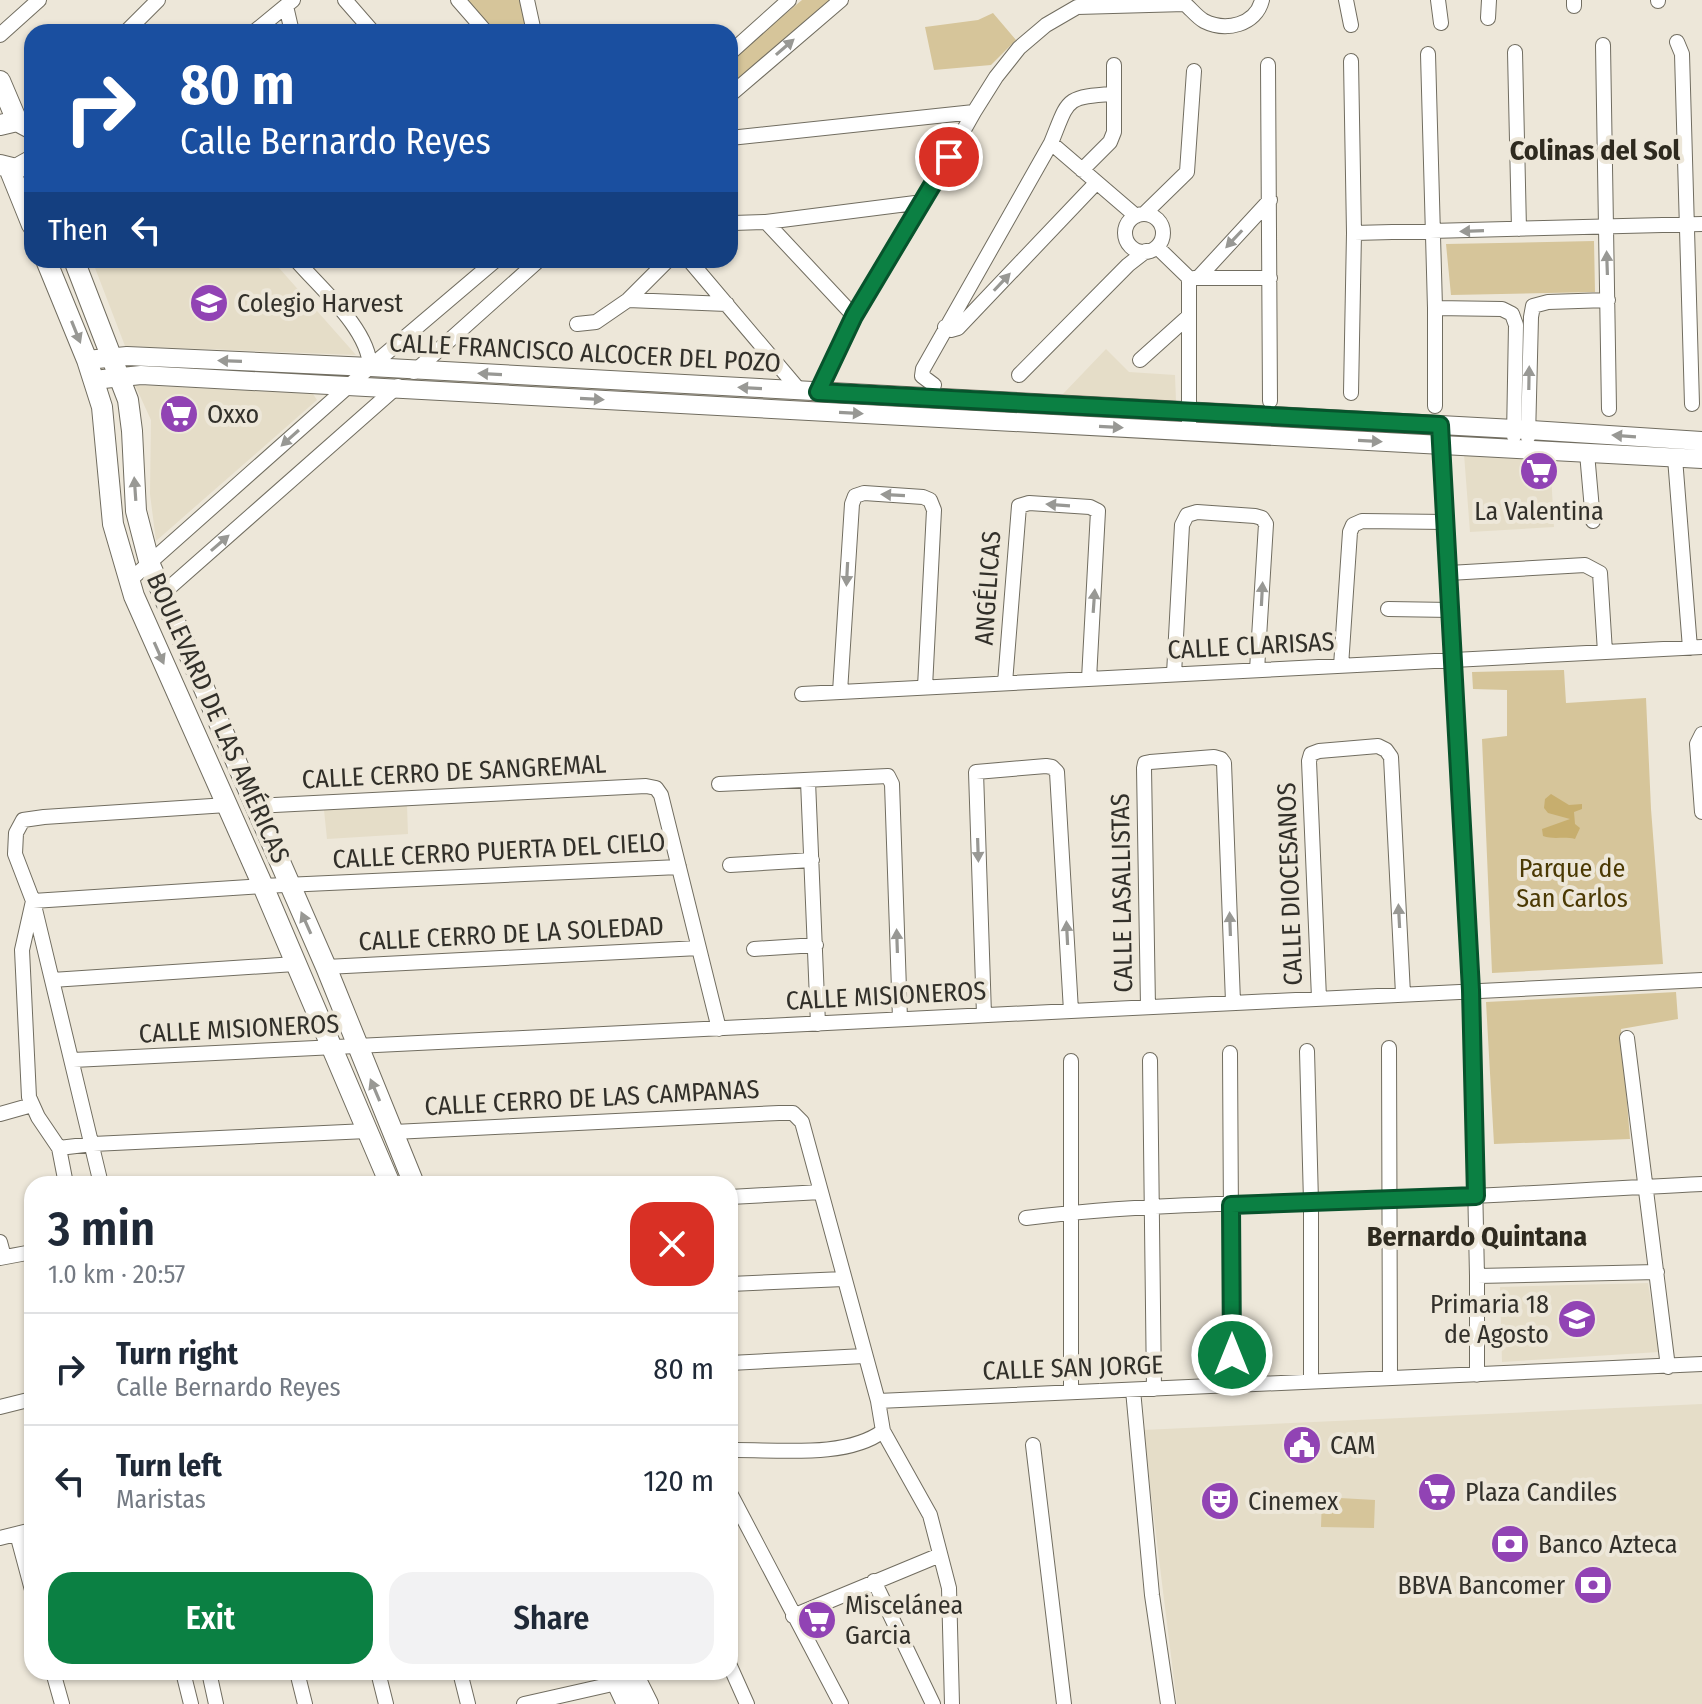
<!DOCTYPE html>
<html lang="en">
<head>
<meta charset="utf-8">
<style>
  body { margin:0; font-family:"Fira Sans Condensed",sans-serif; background:#f2f2f3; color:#1f2937; height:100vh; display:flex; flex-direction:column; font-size:30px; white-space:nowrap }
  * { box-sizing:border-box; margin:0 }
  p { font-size:26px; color:#747a83 }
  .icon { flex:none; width:44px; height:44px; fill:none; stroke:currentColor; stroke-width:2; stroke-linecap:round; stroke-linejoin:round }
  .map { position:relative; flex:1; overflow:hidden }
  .details { position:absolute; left:24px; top:1176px; width:714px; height:504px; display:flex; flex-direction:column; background:#fff; border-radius:24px; box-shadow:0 2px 6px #0004 }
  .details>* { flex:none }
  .guide { position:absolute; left:24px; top:24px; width:714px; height:244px; border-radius:24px; box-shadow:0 2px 6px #0004; background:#1a4fa0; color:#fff; overflow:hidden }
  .pin { position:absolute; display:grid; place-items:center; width:68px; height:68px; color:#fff; margin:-34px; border:4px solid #fff; border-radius:50%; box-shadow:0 2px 8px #0007 }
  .me { position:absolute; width:88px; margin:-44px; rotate:0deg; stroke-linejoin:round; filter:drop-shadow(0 0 6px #0008) }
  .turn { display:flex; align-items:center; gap:28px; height:168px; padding:0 24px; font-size:36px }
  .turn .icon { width:104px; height:104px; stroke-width:2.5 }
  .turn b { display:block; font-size:56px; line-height:68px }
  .then { display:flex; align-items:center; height:76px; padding:0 24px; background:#0003; gap:16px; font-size:30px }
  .round { display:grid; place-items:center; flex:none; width:84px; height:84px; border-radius:24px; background:#f2f2f3 }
  .head { display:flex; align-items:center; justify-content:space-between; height:136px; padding:0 24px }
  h1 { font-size:48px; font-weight:600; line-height:60px }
  .button { display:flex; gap:16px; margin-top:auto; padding:16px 24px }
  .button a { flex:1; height:92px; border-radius:24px; background:#0b8043; color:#fff; font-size:32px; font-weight:600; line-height:92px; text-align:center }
  .button a+a { background:#f2f2f3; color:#1f2937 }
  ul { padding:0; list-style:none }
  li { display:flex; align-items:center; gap:24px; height:112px; padding:0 24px; border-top:2px solid #e0e1e3 }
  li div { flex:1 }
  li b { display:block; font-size:30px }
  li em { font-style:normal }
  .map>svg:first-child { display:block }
  .built { fill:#e5ddc8 }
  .green { fill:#d6c59a }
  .water { fill:#c7ae6e }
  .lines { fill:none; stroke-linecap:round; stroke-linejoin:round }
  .minor-casing { stroke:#716d60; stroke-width:16 }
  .tertiary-casing { stroke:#716d60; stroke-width:20 }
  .secondary-casing { stroke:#716d60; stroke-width:22 }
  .minor { stroke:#fff; stroke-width:14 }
  .tertiary { stroke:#fff; stroke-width:18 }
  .secondary { stroke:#fff; stroke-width:20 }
  .oneway { fill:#989894 }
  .route-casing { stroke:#07532c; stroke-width:20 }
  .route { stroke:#0b8043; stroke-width:14 }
  .labels { text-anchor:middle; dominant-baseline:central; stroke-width:8; stroke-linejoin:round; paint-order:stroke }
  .poi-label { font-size:26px; fill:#32302a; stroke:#ede7d9; text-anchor:start }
  .street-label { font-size:26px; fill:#32302a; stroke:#ede7d9 }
  .park-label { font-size:26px; fill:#4b3903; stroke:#ede7d9 }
  .neighbourhood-label { font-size:28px; font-weight:bold; fill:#2e2a1f; stroke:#ede7d9 }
</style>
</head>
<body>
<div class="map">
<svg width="1702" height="1704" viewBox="0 0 1702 1704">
  <rect width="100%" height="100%" fill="#ede7d9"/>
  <path class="built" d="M92,260H272L356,355L125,346Z
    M1106,349L1129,372L1175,375L1176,401L1062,395Z
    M135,385L313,394L317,400L156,541L150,494L151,420Z
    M1464,454L1550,455L1554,527L1470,532Z
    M407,805L408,834L327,839L324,810Z
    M1648,1283L1659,1352L1502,1362L1500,1287Z
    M1702,1404V1704H1177L1143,1430Z"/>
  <path class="green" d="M460,0H523L530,32H489Z
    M802,0H834L730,87V60Z
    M993,13L1016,40L991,65L934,70L925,27L978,20Z
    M1594,241L1595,292L1451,295L1446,244Z
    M1564,670L1566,703L1646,698L1651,809L1663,964L1492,973L1482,739L1507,736V690L1473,689L1472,672Z
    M1676,992L1678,1019L1621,1029L1630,1139L1494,1144L1486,1002Z
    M1322,1497L1375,1500L1374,1528L1321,1527Z"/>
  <path class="water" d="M1551,794L1569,805L1582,804V809L1574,812L1575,824L1580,828L1575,839C1564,836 1554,840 1543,836L1542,829L1570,819L1548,813L1544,808L1545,799Z"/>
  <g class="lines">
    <g class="minor-casing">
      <path id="minor" d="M345,0L373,32
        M458,0L486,32
        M527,0L534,32
        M1346,0L1351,25
        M1438,0L1441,23
        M1658,1V0
        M286,6L292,32
        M1574,6V0
        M1488,18L1489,0
        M106,32H122
        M126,32L158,0
        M254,32L293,0
        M0,35L39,0
        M1677,42L1682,54L1692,404
        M1603,45L1609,409
        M1515,52L1519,229
        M730,53L789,0
        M1428,54L1435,308V406
        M1268,65L1270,401
        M730,95L841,0
        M730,138L974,112
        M1051,143L1136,216
        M1082,170L1110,142L1114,132V65
        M1144,214L1187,172L1194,71
        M1125 233a19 19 0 1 1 38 0a19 19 0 1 1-38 0Z
        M766,222L854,316
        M733,223L766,222L923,202
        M1354,233L1702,224
        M1157,247L1189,278V431
        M296,260C320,288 369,329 370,367
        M689,260L800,391
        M1194,278H1270
        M1198,278L1270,200
        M628,300L727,304
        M1435,308L1502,309L1512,314L1516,325L1514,436
        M577,324L596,322L628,300L668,260
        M945,327L951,330L958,328L1096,183
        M1140,360L1189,316
        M414,372L539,260
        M1019,375L1128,265L1146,251
        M934,385L922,376L923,369L1051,143C1069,99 1064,97 1113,94
        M818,392L854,316L906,232L974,112L996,77L1019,48L1046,25L1077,7L1185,4C1191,9 1197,17 1204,21C1226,32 1256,25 1262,0
        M1351,393L1354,233L1351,61
        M1528,437L1531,317L1533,306L1548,302L1608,300
        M1441,438L1471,990L1477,1276V1375
        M1587,453L1593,521
        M1675,458L1690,648
        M1449,573L1585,565L1600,573L1605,652
        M129,581L370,367L496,260
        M161,595L398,386
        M1388,609L1451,610
        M1341,666L1350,532L1353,525L1362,521L1446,522
        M1174,674L1182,525L1187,515L1197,512L1255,516L1262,518L1266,524L1257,670
        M1005,683L1019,506L1029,503L1090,507L1098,511L1089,679
        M840,692L852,504L855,496L864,493L923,497L930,500L934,510L925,687
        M802,694L1702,647
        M1702,734L1697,744L1702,812
        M808,781L818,1024
        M719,784L888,776L892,784L900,1019
        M255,806L646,786L656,788L661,795L719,1029
        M730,865L812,860
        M754,949L816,945
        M326,967L699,948
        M52,980L295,964
        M1319,998L1309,761L1311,754L1319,751L1378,746L1386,750L1391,757L1403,994
        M1148,1007L1144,768L1145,763L1150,762L1214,757L1221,759L1224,763L1233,1002
        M984,1015L976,772L1046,766L1052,767L1057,772L1071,1011
        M1627,1038L1668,1367
        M1389,1048L1390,1378
        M1307,1051L1311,1202V1381
        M1230,1053L1232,1385
        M73,1060L1702,980
        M1150,1060L1154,1389
        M1071,1061V1392
        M0,1114L32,1105
        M394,1132L779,1113H793L802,1122L878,1401L883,1431L930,1515L949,1588L952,1704
        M59,1148L93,1144L367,1131
        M66,1184L59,1148L38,1117L29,1097L22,950L33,901L263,886L679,867
        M101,1184L33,901L15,854L16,833L23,820L44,817L227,805
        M730,1197L821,1192
        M1026,1218C1145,1203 1266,1203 1385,1200C1491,1196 1596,1189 1702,1184
        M0,1242L4,1257
        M0,1258L32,1252
        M1477,1276L1657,1272
        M730,1284L844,1279
        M730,1363L864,1356
        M1133,1390L1152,1595L1168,1704
        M878,1401L1702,1364
        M0,1407L32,1399
        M1033,1445L1064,1704
        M730,1450C775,1449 846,1459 883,1431
        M730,1493L841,1704
        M17,1534L32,1590
        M0,1538L32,1530
        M874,1581L933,1704
        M793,1616L940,1555
        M730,1666L747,1704
        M53,1672L62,1704
        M183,1672L191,1704
        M209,1672L216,1704
        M297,1672L305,1704
        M378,1672L386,1704
        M460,1672L468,1704
        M524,1704L617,1683"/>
    </g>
    <g class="tertiary-casing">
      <path id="tertiary" d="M87,360L127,356L370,367L1514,429L1702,441
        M94,380L141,375L1702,459"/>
    </g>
    <g class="secondary-casing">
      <path id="secondary" d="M0,81L17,121
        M0,125L17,121L32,129
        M0,165L16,169L32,160
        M9,168L32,225
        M46,260L87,360L102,407L113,524L134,596L263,886L390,1184
        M74,260L128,400L132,431L136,511L150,565L326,967L414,1184
        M612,1672L627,1704
        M632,1672L648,1704"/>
    </g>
    <use href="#minor" class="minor"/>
    <use href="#tertiary" class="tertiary"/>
    <use href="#secondary" class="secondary"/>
  </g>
  <defs><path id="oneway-solid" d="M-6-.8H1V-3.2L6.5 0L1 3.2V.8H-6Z" transform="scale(2)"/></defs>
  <g class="oneway">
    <use href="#oneway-solid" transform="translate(785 47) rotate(-41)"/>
    <use href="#oneway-solid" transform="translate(1472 231) rotate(178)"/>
    <use href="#oneway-solid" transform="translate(1234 239) rotate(133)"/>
    <use href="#oneway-solid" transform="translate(1607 263) rotate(-92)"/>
    <use href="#oneway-solid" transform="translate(1002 282) rotate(-47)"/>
    <use href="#oneway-solid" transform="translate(76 332) rotate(68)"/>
    <use href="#oneway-solid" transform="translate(230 361) rotate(-178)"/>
    <use href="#oneway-solid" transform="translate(490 374) rotate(-177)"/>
    <use href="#oneway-solid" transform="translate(1529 378) rotate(-89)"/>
    <use href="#oneway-solid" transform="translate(750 388) rotate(-177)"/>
    <use href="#oneway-solid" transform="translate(592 399) rotate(3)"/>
    <use href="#oneway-solid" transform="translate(851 413) rotate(3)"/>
    <use href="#oneway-solid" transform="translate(1111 427) rotate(3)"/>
    <use href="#oneway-solid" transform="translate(1624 436) rotate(-176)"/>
    <use href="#oneway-solid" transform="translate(290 438) rotate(138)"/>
    <use href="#oneway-solid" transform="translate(1370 441) rotate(3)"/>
    <use href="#oneway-solid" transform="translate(135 489) rotate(-94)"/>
    <use href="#oneway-solid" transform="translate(893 495) rotate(-177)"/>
    <use href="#oneway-solid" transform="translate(1058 505) rotate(-176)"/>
    <use href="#oneway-solid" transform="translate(220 543) rotate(-41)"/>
    <use href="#oneway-solid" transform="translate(847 574) rotate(93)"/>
    <use href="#oneway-solid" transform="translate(1262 594) rotate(-87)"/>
    <use href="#oneway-solid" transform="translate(1094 601) rotate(-86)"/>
    <use href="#oneway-solid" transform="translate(159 653) rotate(66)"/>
    <use href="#oneway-solid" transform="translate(978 850) rotate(88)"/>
    <use href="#oneway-solid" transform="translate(1399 916) rotate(-93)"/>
    <use href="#oneway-solid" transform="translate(306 923) rotate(-114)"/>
    <use href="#oneway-solid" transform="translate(1230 924) rotate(-92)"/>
    <use href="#oneway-solid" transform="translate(1067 933) rotate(-93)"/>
    <use href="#oneway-solid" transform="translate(897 941) rotate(-92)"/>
    <use href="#oneway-solid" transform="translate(375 1090) rotate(-113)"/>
  </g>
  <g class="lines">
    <g class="route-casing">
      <path id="route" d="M949,157L854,316L818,392L1440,425L1471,990L1476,1196L1231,1205L1232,1355"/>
    </g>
    <use href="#route" class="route"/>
  </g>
  <defs>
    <g id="university-disc" transform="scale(2)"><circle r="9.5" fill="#9143b4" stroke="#ede7d9"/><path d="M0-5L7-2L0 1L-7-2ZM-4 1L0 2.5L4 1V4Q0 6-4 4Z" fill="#fff"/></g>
    <g id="supermarket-disc" transform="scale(2)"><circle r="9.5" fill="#9143b4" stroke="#ede7d9"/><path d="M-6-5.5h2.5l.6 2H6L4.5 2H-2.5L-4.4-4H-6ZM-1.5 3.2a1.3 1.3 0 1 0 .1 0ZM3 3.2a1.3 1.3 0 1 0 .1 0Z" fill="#fff"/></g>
    <g id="school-disc" transform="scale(2)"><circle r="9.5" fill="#9143b4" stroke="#ede7d9"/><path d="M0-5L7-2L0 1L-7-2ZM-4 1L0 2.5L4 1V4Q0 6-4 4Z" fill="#fff"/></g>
    <g id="civic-disc" transform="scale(2)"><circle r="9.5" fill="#9143b4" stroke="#ede7d9"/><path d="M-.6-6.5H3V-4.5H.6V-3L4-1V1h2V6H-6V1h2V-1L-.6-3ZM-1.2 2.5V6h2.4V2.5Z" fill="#fff"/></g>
    <g id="theatre-disc" transform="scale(2)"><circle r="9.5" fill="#9143b4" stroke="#ede7d9"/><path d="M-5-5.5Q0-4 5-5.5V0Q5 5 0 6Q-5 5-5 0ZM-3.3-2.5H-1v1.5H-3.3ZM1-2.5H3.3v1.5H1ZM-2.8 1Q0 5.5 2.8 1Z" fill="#fff"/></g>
    <g id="bank-disc" transform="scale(2)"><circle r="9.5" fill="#9143b4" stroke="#ede7d9"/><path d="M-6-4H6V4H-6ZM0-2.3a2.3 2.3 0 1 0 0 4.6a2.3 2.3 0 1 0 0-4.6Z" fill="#fff"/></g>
  </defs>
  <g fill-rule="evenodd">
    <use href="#university-disc" x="209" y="303"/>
    <use href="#supermarket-disc" x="179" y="414"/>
    <use href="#supermarket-disc" x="1539" y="471"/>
    <use href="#school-disc" x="1577" y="1319"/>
    <use href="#civic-disc" x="1302" y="1445"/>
    <use href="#supermarket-disc" x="1437" y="1492"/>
    <use href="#theatre-disc" x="1220" y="1501"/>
    <use href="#bank-disc" x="1510" y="1544"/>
    <use href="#bank-disc" x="1593" y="1585"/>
    <use href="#supermarket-disc" x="817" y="1620"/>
  </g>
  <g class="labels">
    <g class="poi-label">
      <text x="237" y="303">Colegio Harvest</text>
      <text x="207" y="414">Oxxo</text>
      <text x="1539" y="511" text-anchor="middle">La Valentina</text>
      <text x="1549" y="1304" text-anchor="end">Primaria 18<tspan x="1549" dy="30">de Agosto</tspan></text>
      <text x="1330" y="1445">CAM</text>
      <text x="1465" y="1492">Plaza Candiles</text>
      <text x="1248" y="1501">Cinemex</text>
      <text x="1538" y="1544">Banco Azteca</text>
      <text x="1565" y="1585" text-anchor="end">BBVA Bancomer</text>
      <text x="845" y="1605">Miscelánea<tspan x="845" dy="30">Garcia</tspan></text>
    </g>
    <g class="street-label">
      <text transform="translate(585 353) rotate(3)">CALLE FRANCISCO ALCOCER DEL POZO</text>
      <text transform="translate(988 588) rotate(-86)">ANGÉLICAS</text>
      <text transform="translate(1251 646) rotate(-3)">CALLE CLARISAS</text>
      <text transform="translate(218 718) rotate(66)">BOULEVARD DE LAS AMÉRICAS</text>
      <text transform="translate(454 772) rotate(-3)">CALLE CERRO DE SANGREMAL</text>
      <text transform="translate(499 851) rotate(-3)">CALLE CERRO PUERTA DEL CIELO</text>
      <text transform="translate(1290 884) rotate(-92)">CALLE DIOCESANOS</text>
      <text transform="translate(1122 893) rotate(-91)">CALLE LASALLISTAS</text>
      <text transform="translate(511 934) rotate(-3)">CALLE CERRO DE LA SOLEDAD</text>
      <text transform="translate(886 996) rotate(-3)">CALLE MISIONEROS</text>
      <text transform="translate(239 1029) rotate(-3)">CALLE MISIONEROS</text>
      <text transform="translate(592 1098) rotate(-3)">CALLE CERRO DE LAS CAMPANAS</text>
      <text transform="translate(1073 1368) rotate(-2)">CALLE SAN JORGE</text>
    </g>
    <g class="park-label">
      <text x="1572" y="868">Parque de<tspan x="1572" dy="30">San Carlos</tspan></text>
    </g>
    <g class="neighbourhood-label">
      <text x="1595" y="150">Colinas del Sol</text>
      <text x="1477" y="1236">Bernardo Quintana</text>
    </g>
  </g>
</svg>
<div class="pin" style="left:949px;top:157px;background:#d93025"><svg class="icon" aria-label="arrive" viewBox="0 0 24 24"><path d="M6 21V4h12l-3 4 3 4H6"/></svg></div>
<svg class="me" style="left:1232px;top:1355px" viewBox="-20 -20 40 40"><circle r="17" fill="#0b8043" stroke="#fff" stroke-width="3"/><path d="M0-11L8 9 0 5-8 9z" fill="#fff"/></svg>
<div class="guide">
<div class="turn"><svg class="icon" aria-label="right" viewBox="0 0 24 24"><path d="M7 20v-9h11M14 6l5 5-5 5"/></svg><div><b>80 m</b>Calle Bernardo Reyes</div></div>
<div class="then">Then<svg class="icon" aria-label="left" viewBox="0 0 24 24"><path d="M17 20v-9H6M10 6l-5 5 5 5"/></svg></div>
</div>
<section class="details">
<div class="head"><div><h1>3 min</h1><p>1.0 km · 20:57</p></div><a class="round" style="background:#d93025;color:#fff"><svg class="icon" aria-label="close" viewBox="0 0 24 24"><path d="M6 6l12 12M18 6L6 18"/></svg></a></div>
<ul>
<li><svg class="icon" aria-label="right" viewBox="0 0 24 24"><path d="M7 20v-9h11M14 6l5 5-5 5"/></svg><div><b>Turn right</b><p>Calle Bernardo Reyes</p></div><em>80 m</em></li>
<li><svg class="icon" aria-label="left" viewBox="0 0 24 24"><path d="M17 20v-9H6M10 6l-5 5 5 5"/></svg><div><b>Turn left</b><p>Maristas</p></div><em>120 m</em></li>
</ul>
<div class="button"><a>Exit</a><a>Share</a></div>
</section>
</div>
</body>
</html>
